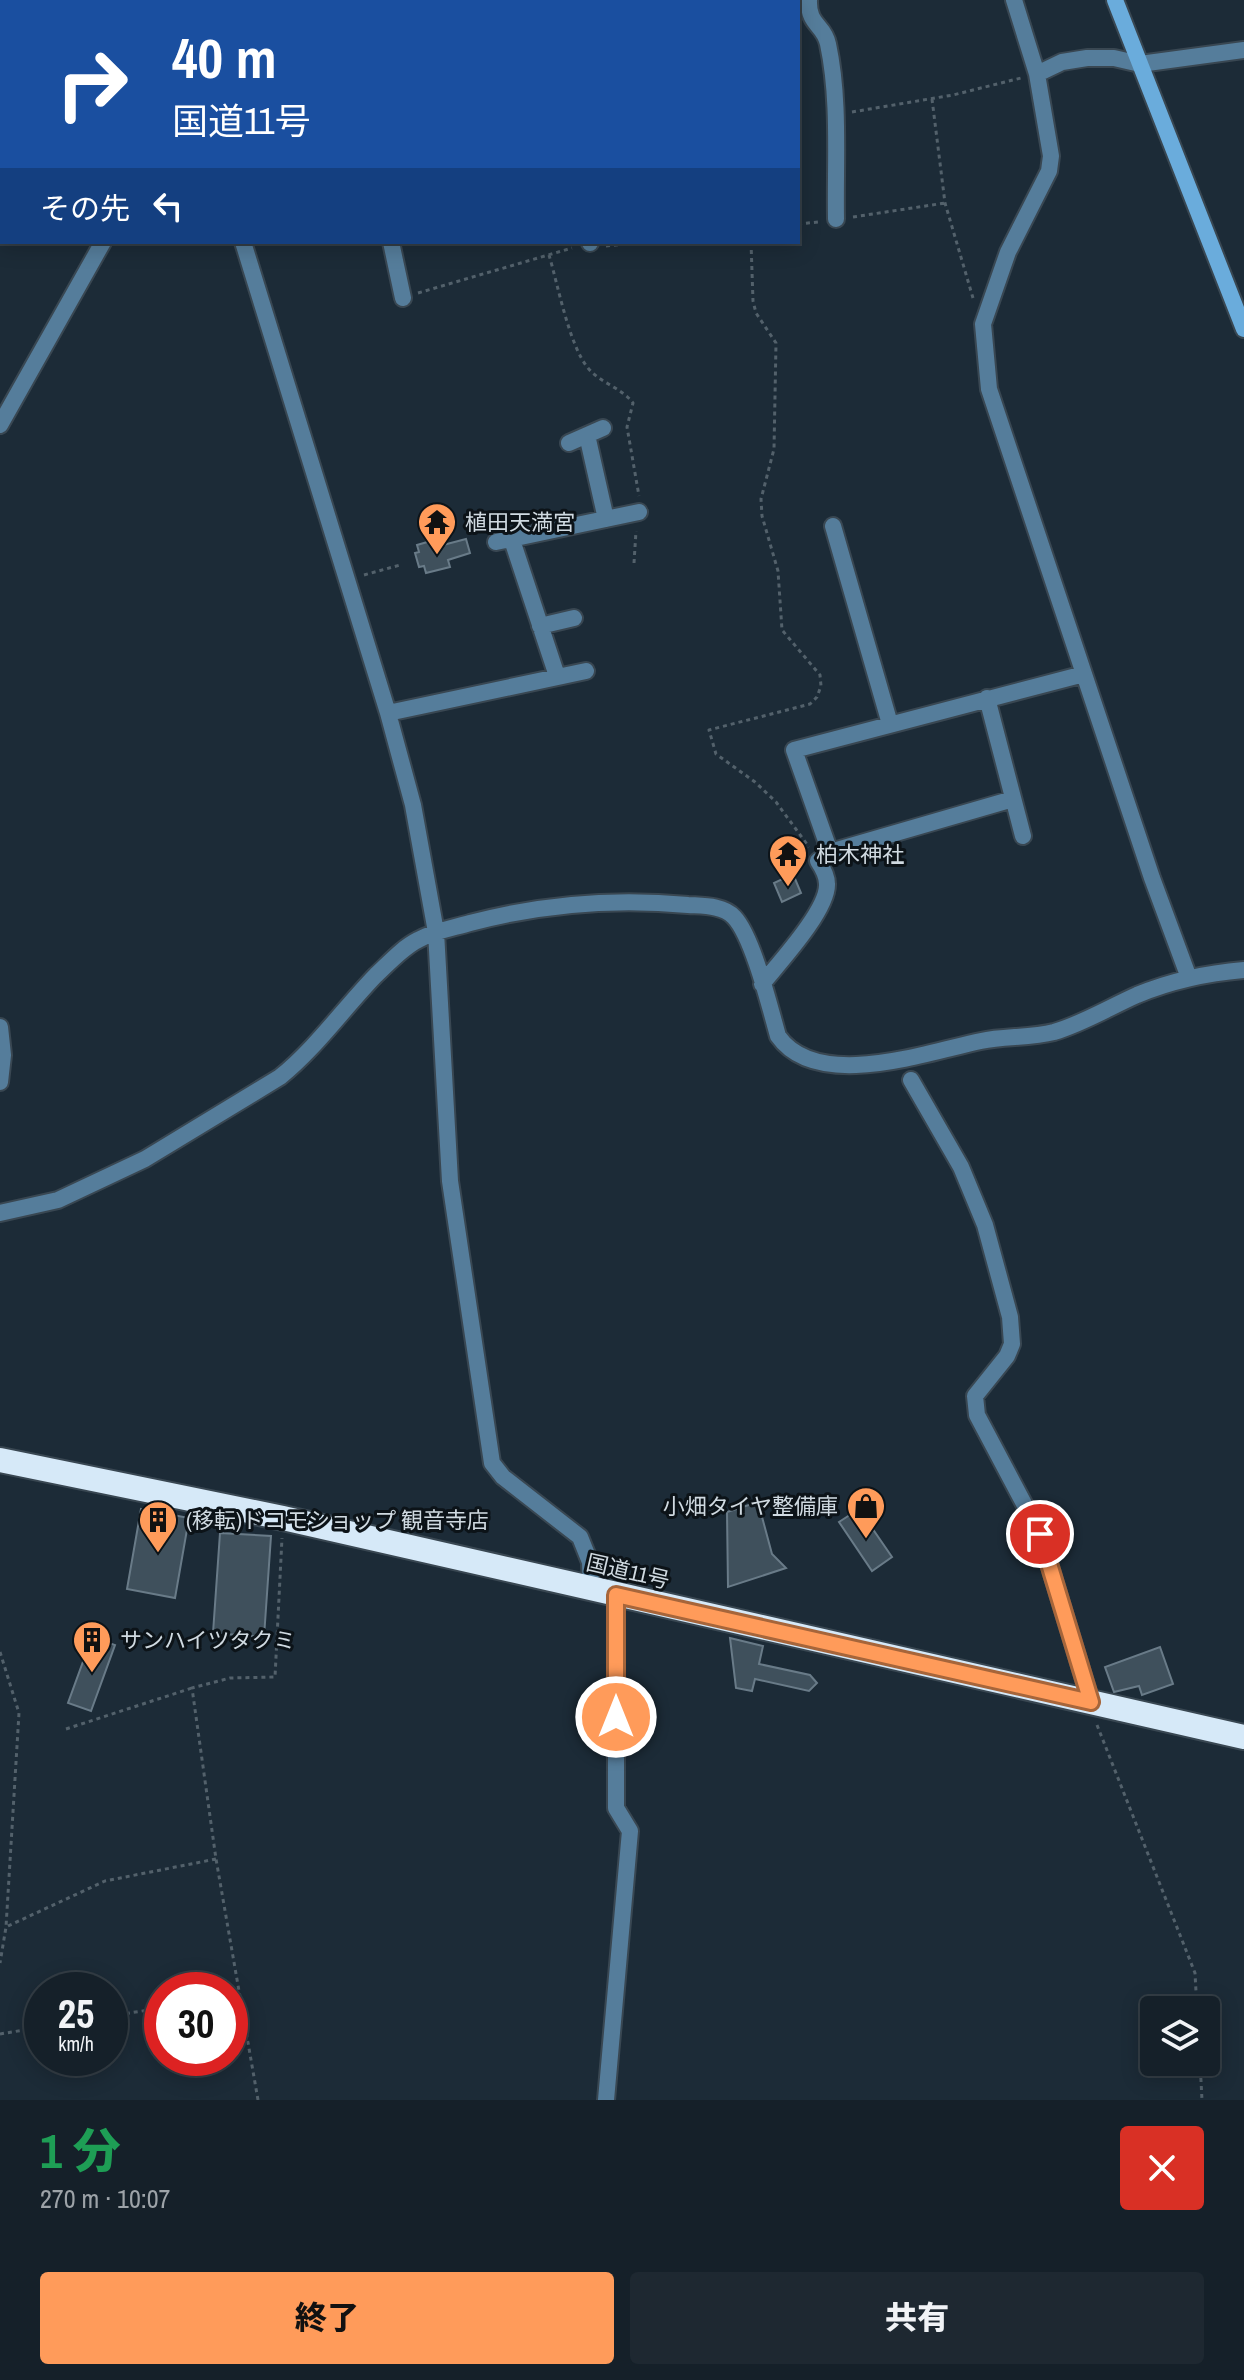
<!DOCTYPE html>
<html lang="ja">
<head>
<meta charset="utf-8">
<style>
  body { margin:0; font-family:"Archivo Narrow","Noto Sans JP",sans-serif; background:#1e2831; color:#f1f3f6; height:100vh; display:flex; flex-direction:column; font-size:30px; white-space:nowrap }
  * { box-sizing:border-box; margin:0 }
  p { font-size:26px; color:#9da3a8 }
  .icon { flex:none; width:44px; height:44px; fill:none; stroke:currentColor; stroke-width:2; stroke-linecap:round; stroke-linejoin:round }
  .map { position:relative; height:2100px; overflow:hidden }
  .sheet { display:flex; flex-direction:column; background:#152029; flex:1 }
  .sheet>* { flex:none }
  .top-card { position:absolute; left:0px; top:0px; width:800px; height:244px; box-shadow:0 4px 20px #0003,0 0 0 2px #343e46; background:#1a4fa0; color:#fff; overflow:hidden }
  .buttons { position:absolute; left:1140px; top:1996px; display:grid; gap:16px }
  .buttons a { display:grid; place-items:center; width:80px; height:80px; border-radius:8px; background:#152029; box-shadow:0 4px 20px #0003,0 0 0 2px #343e46; font-size:40px }
  .speed { position:absolute; left:24px; top:1972px; display:flex; gap:16px; font-size:40px; font-weight:700; text-align:center }
  .speed>* { display:grid; place-content:center; width:104px; height:104px; border-radius:50%; background:#152029; box-shadow:0 4px 20px #0003,0 0 0 2px #343e46; line-height:1 }
  .speed small { font-size:20px; font-weight:400 }
  .speed .limit { border:12px solid #d22; background:#fff; color:#111 }
  .pin { position:absolute; display:grid; place-items:center; width:68px; height:68px; color:#fff; margin:-34px; border:4px solid #fff; border-radius:50%; box-shadow:0 2px 8px #0007 }
  .me { position:absolute; width:88px; margin:-44px; rotate:0deg; stroke-linejoin:round; filter:drop-shadow(0 0 6px #0008) }
  .turn { display:flex; align-items:center; gap:28px; height:168px; padding:0 40px; font-size:36px }
  .turn .icon { width:104px; height:104px; stroke-width:2.5 }
  .turn b { display:block; font-size:56px; line-height:68px }
  .then { display:flex; align-items:center; height:76px; padding:0 40px; background:#0003; gap:16px; font-size:30px }
  .round { display:grid; place-items:center; flex:none; width:84px; height:84px; border-radius:8px; background:#1e2831 }
  .head { display:flex; align-items:center; justify-content:space-between; height:136px; padding:0 40px }
  h1 { font-size:48px; font-weight:800; line-height:60px; color:#1e9e55 }
  .button { display:flex; gap:16px; margin-top:auto; padding:16px 40px }
  .button a { flex:1; height:92px; border-radius:8px; background:#ff9b5a; color:#111; font-size:32px; font-weight:800; line-height:92px; text-align:center }
  .button a+a { background:#1e2831; color:#f1f3f6 }
  .map>svg:first-child { display:block }
  .building { fill:#3f505c; stroke:#697b88; stroke-width:2 }
  .lines { fill:none; stroke-linecap:round; stroke-linejoin:round }
  .street-casing { stroke:#394752; stroke-width:20 }
  .secondary-casing { stroke:#394752; stroke-width:20 }
  .highway-casing { stroke:#394752; stroke-width:28 }
  .path { stroke:#53616b; stroke-width:3; stroke-dasharray:4 4; stroke-linecap:butt }
  .street { stroke:#557d9b; stroke-width:16 }
  .secondary { stroke:#6aacdc; stroke-width:16 }
  .highway { stroke:#d6e9f8; stroke-width:24 }
  .route-casing { stroke:#a6653a; stroke-width:20 }
  .route { stroke:#ff9b5a; stroke-width:14 }
  .labels { text-anchor:middle; dominant-baseline:central; stroke-width:6; stroke-linejoin:round; paint-order:stroke }
  .poi-label { font-size:22px; fill:#d0dae1; stroke:#0c1318; text-anchor:start }
  .street-label { font-size:22px; fill:#d0dae1; stroke:#0c1318 }
</style>
</head>
<body>
<div class="map">
<svg width="1244" height="2100" viewBox="0 0 1244 2100">
  <rect width="100%" height="100%" fill="#1c2b37"/>
  <path class="building" d="M441,538L443,545L466,539L470,553L448,560L450,567L426,573L424,566L419,567L415,553L419,552L417,545Z
    M793,874L801,893L782,902L774,883Z
    M758,1502L772,1554L786,1568L728,1587L727,1512Z
    M141,1509L189,1518L175,1598L127,1589Z
    M859,1509L892,1557L872,1571L839,1522Z
    M220,1533L271,1536L264,1637L213,1633Z
    M92,1637L115,1645L91,1711L68,1703Z
    M730,1638L763,1646L759,1664L810,1675L817,1683L809,1691L755,1679L752,1691L736,1688Z
    M1160,1647L1173,1684L1142,1695L1139,1686L1114,1692L1105,1667Z"/>
  <g class="lines">
    <g class="street-casing">
      <path id="street" d="M176,0L177,2
        M325,0V2
        M523,0L524,2
        M809,0C808,26 824,24 828,44C840,100 835,162 836,219
        M1014,0L1037,74L1051,156L1049,171L1008,252L983,324L989,389L1152,878L1189,978
        M239,2L240,0
        M1037,74L1062,62L1087,58H1114L1140,64L1244,50
        M243,242L388,713L413,805L436,932L450,1181L492,1463L503,1477L580,1537L590,1562L591,1589
        M391,242L403,298
        M590,242V243
        M0,425L103,242
        M587,435L606,519
        M569,443L603,428
        M833,526L890,724
        M512,540L557,676
        M496,542L639,512
        M540,626L574,618
        M987,698L1023,836
        M388,713L586,671
        M1013,799L830,852L794,750L1084,674
        M762,984C779,963 828,910 827,884C827,876 822,867 818,861L830,852
        M0,1027L3,1055L0,1082
        M911,1080L961,1167L985,1225L1010,1317L1012,1344L1007,1356L975,1396L977,1415L1040,1534L1091,1702
        M0,1213L58,1200L145,1159L280,1077C316,1048 344,1008 376,975C389,963 402,948 418,940C434,931 453,928 470,923C542,904 614,898 688,905C702,906 723,905 734,917C753,937 770,1008 778,1036C817,1092 928,1052 981,1041C1004,1036 1030,1038 1054,1032C1082,1024 1110,1007 1137,995C1171,981 1207,973 1244,970
        M606,2100L630,1831L616,1808V1595"/>
    </g>
    <g class="secondary-casing">
      <path id="secondary" d="M1115,0L1244,329"/>
    </g>
    <g class="highway-casing">
      <path id="highway" d="M0,1460L283,1518L1244,1737"/>
    </g>
    <path class="path" d="M932,99L945,203L973,298
      M852,112L953,95L1021,78
      M853,217L945,203
      M798,224L818,222
      M751,242L753,301L756,313L776,343L774,449L761,499L762,516L778,571L782,630L820,675L821,686L817,697L810,704L709,730L716,754L755,782L776,802L809,847
      M606,246L645,242
      M549,255C558,285 569,345 588,368C600,383 622,388 633,403L627,427L639,496
      M418,293L572,248
      M634,563L636,531
      M364,575L400,565
      M0,1652L19,1713L6,1927L0,1963
      M1097,1725L1195,1973L1197,2010
      M66,1729L192,1688
      M8,1926L105,1881L216,1859
      M230,1996L240,1995
      M110,2016L162,2008
      M0,2034L42,2027
      M1200,2062L1202,2100
      M258,2100L216,1859L192,1688L230,1678L275,1677L282,1538"/>
    <use href="#street" class="street"/>
    <use href="#secondary" class="secondary"/>
    <use href="#highway" class="highway"/>
  </g>
  <g class="lines">
    <g class="route-casing">
      <path id="route" d="M616,1717V1595L1091,1702L1040,1534"/>
    </g>
    <use href="#route" class="route"/>
  </g>
  <defs>
    <g id="temple-pin" transform="scale(2)"><path d="M0 17L-7.5 6A9.5 9.5 0 1 1 7.5 6Z" fill="#ff9b5a" stroke="#0c1318"/><path d="M0-6L5-2H3V0L6.5 2.5H4V6H1.5V3h-3V6H-4V2.5H-6.5L-3 0V-2H-5Z" fill="#111"/></g>
    <g id="shop-pin" transform="scale(2)"><path d="M0 17L-7.5 6A9.5 9.5 0 1 1 7.5 6Z" fill="#ff9b5a" stroke="#0c1318"/><path d="M-5-2.5h2.3a2.7 3.5 0 0 1 5.4 0H5L5.5 6h-11ZM-1.5-2.5h3a1.5 2.3 0 0 0-3 0Z" fill="#111"/></g>
    <g id="building-pin" transform="scale(2)"><path d="M0 17L-7.5 6A9.5 9.5 0 1 1 7.5 6Z" fill="#ff9b5a" stroke="#0c1318"/><path d="M-4-6H4V6H1V3H-1V6H-4ZM-2.5-4.3h1.7v1.8h-1.7ZM.8-4.3h1.7v1.8H.8ZM-2.5-1h1.7V.8h-1.7ZM.8-1h1.7V.8H.8Z" fill="#111"/></g>
  </defs>
  <g fill-rule="evenodd">
    <use href="#temple-pin" x="437" y="522"/>
    <use href="#temple-pin" x="788" y="854"/>
    <use href="#shop-pin" x="866" y="1506"/>
    <use href="#building-pin" x="158" y="1520"/>
    <use href="#building-pin" x="92" y="1640"/>
  </g>
  <g class="labels">
    <g class="poi-label">
      <text x="465" y="522">植田天満宮</text>
      <text x="816" y="854">柏木神社</text>
      <text x="838" y="1506" text-anchor="end">小畑タイヤ整備庫</text>
      <text x="186" y="1520">(移転)ドコモショップ 観音寺店</text>
      <text x="120" y="1640">サンハイツタクミ</text>
    </g>
    <g class="street-label">
      <text transform="translate(628 1571) rotate(13)">国道11号</text>
    </g>
  </g>
</svg>
<div class="buttons">
<a><svg class="icon" aria-label="layers" viewBox="0 0 24 24"><path d="M12 4l9 5-9 5-9-5zM3 14l9 5 9-5"/></svg></a>
</div>
<div class="speed"><div>25<small>km/h</small></div><div class="limit">30</div></div>
<div class="pin" style="left:1040px;top:1534px;background:#d93025"><svg class="icon" aria-label="arrive" viewBox="0 0 24 24"><path d="M6 21V4h12l-3 4 3 4H6"/></svg></div>
<svg class="me" style="left:616px;top:1717px" viewBox="-20 -20 40 40"><circle r="17" fill="#ff9b5a" stroke="#fff" stroke-width="3"/><path d="M0-11L8 9 0 5-8 9z" fill="#fff"/></svg>
<div class="top-card">
<div class="turn"><svg class="icon" aria-label="right" viewBox="0 0 24 24"><path d="M7 20v-9h11M14 6l5 5-5 5"/></svg><div><b>40 m</b>国道11号</div></div>
<div class="then">その先<svg class="icon" aria-label="left" viewBox="0 0 24 24"><path d="M17 20v-9H6M10 6l-5 5 5 5"/></svg></div>
</div>
</div>
<section class="sheet">
<div class="head"><div><h1>1 分</h1><p>270 m · 10:07</p></div><a class="round" style="background:#d93025;color:#fff"><svg class="icon" aria-label="close" viewBox="0 0 24 24"><path d="M6 6l12 12M18 6L6 18"/></svg></a></div>
<div class="button"><a>終了</a><a>共有</a></div>
</section>
</body>
</html>
